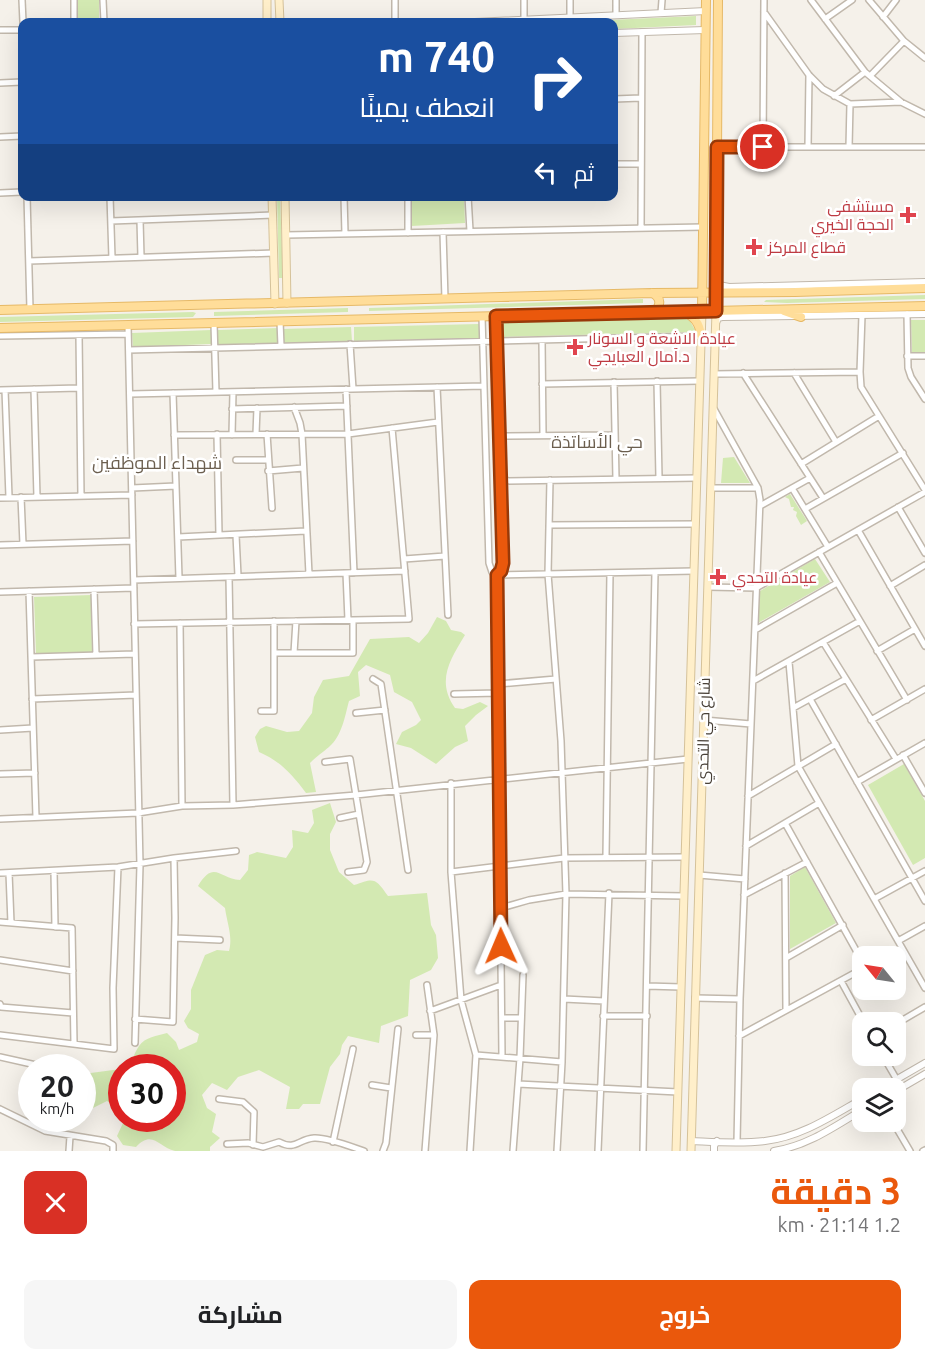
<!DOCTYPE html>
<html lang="ar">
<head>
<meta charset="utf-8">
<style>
  body { margin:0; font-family:Ubuntu,Cairo,sans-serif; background:#f6f6f6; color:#202124; direction:rtl; height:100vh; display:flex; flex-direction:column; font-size:22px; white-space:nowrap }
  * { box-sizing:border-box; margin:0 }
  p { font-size:20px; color:#757577 }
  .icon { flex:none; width:33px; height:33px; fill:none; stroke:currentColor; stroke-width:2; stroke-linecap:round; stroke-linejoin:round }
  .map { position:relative; height:1151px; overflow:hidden; direction:ltr }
  .sheet { display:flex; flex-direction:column; background:#fff; flex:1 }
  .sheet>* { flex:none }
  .hud { position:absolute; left:18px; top:18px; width:600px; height:183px; border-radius:12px; box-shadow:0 6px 24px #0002; direction:rtl; background:#1a4fa0; color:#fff; overflow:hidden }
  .needle { width:39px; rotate:300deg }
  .buttons { position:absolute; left:852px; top:946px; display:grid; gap:12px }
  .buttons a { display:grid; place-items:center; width:54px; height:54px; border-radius:12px; background:#fff; box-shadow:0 6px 24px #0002; font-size:30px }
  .speed { position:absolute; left:18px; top:1054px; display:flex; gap:12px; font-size:30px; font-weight:700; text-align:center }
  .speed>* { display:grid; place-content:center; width:78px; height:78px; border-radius:50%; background:#fff; box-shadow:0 6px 24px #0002; line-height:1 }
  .speed small { font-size:15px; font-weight:400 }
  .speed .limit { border:9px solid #d22; background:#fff; color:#111 }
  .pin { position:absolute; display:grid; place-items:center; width:51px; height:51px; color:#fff; margin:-26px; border:3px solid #fff; border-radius:50%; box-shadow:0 2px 6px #0007 }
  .me { position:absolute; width:66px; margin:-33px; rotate:359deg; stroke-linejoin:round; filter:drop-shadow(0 0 4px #0008) }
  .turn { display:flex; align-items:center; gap:21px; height:126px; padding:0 24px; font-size:27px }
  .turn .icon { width:78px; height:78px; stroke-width:2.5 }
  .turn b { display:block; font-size:42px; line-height:51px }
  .then { display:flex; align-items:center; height:57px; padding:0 24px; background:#0003; gap:12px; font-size:22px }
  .round { display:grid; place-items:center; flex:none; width:63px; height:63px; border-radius:12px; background:#f6f6f6 }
  .overview { display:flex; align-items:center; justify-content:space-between; height:102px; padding:0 24px }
  h1 { font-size:36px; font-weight:700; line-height:45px; color:#ea580c }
  .button { display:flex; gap:12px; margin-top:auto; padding:12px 24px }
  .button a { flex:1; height:69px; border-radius:12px; background:#ea580c; color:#fff; font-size:24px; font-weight:700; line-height:69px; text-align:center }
  .button a+a { background:#f6f6f6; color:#202124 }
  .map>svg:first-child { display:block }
  .green { fill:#d3e9b2 }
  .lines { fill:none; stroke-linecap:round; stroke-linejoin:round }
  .minor-casing { stroke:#c1b8ac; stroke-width:8 }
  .tertiary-casing { stroke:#c1b8ac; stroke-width:8 }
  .secondary-casing { stroke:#d5c29a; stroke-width:9 }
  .primary-casing { stroke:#e6b967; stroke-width:10 }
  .minor { stroke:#fff; stroke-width:5 }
  .tertiary { stroke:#fff; stroke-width:6 }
  .secondary { stroke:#ffefca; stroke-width:7 }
  .primary { stroke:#fd9; stroke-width:8 }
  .route-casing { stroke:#983908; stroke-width:15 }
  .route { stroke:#ea580c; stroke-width:10 }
  .health-dot { fill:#e0444e; stroke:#fff; stroke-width:2 }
  .labels { text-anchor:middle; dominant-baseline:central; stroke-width:5; stroke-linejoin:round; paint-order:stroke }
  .health-label { font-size:16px; fill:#be3a42; stroke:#fff; text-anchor:start }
  .street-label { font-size:16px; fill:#494138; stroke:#fff }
  .neighbourhood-label { font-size:18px; fill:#6c5f4f; stroke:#fff }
</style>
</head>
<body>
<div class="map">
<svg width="925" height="1151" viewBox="0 0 925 1151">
  <rect width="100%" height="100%" fill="#f5f1ea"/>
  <path class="green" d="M76,0H99V22H77Z
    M696,16V25L614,29V22H610V20Z
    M277,197H280L283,278H279Z
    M410,197H464L465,223L412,226Z
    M925,295V299L787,303L764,302L766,300Z
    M643,299V303L369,311V308Z
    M348,308V312L214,316V312Z
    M193,312L196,313L193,317L0,322V317Z
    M677,314L690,321L696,332L501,337V319Z
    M911,320H925V352H912Z
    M479,324V338L354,341V327Z
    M351,327L352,341L283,343L282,329Z
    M280,328V343L218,345V330Z
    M211,330V344L133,347L132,333Z
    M734,457L750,483H721L723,458Z
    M790,494L807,521L801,525L796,516L797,512L793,510L794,507H791L789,499L785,497Z
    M815,559L830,582L758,623L760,591Z
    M91,595L92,652L36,654L34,597Z
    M437,617L446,621L451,630L461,632L465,635C450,660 436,681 455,708L463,709L480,702L488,706L476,715L465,726L468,741L455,747L436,764L411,748L396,744L402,732L416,725L421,720L412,702L394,692L390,675L366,665L358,672L360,696L349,701C345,716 342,736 329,747C323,752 317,756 310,763L316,792L306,793C292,774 280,761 259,752L255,737L260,729L266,726L287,732L299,731L312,713L314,697L323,680L349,676L370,639L409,637L419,643L428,633Z
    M904,764L925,801V858L913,865L868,785Z
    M330,803L336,822L330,834V850L339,872L354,885C374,878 375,877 388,896L427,893L431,925L436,935L438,958L431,970L410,980L408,1016L381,1026L379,1043L348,1036L342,1045L340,1054L330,1067L320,1104H303L299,1109H286L290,1087L259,1070L238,1077L227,1090L212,1083L202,1095L207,1108L216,1114L212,1132L220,1138L210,1147V1151C199,1151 186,1151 175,1151C159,1148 153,1129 136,1147L123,1145L117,1136L123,1123L117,1108L107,1101L93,1108H83V1074L121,1069L122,1119H172V1068H125C134,1060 133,1055 139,1046C145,1037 157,1036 167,1033L176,1042L179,1050L197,1042L199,1034L188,1028L184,1021L191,1009V990L205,955L217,950L229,951C233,936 227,923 225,908L198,886C214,859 220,879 240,880L248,870L249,855L257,852L286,858L293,847L292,830L308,833L314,823L312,810Z
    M805,867L836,923L790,949V876Z"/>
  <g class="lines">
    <g class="minor-casing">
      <path id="minor" d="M22,0L23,22
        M74,0V22
        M103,0L104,22
        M524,0V20
        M570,0V18
        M616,0V15
        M811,0L865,72L901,102L925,114
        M869,0L904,41L925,58
        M764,12L809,75L823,89L850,104L901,102
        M661,13L662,0
        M883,17L896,0
        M825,19L852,0
        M395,22V0
        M0,30H22
        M870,76L904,41
        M0,83L22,82
        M834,96L865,72
        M614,99L641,98
        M0,137L22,136
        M717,147H925
        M763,147L764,0
        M808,147L809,75
        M849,147L850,104
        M614,164H641
        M0,193L22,192
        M27,196L30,309
        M110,196L112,258
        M344,196L345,234
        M408,196V233
        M468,196L470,231
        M140,220L141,257
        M111,221L273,215
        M641,228L642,32
        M443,232L445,299
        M286,235L703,227
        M29,261L274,253
        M907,314L908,368L911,377L925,399
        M862,315L860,372L861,387L925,490
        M482,316L489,563L492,572L497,575L694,571
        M496,316L503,563L501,571L497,575L502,1056
        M280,321L281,346
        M214,323L216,392
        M128,325L140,865L135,1043
        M79,335L81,496
        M0,336L128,334
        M542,340L543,435
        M350,344L353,389
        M129,350L701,336
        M907,356H925
        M743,373L823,498
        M794,373L836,442
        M714,374L860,372
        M657,381L659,478
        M614,382L616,479
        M542,384L699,381
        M437,387L448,615
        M34,389L37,497
        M346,389L354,573
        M0,390L79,388
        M5,390L9,497
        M173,393L179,578
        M130,394L484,386
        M294,407L300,423L302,434L309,574
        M232,409L347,406
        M714,409L758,488L760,500L740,999L737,1142
        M217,434L219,535
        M256,434L257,408
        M267,434L272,508
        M174,435L348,434L438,422
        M232,435L233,392
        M499,436L615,435
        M236,460H268
        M801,464L879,416
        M268,471L303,468
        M550,480L548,574L561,741L566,894L562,1062
        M501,481L697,478
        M132,488L176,486
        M711,488H758
        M792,488L828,547
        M21,497L23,544
        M0,498L132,495
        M760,506L810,478
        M898,507L925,553
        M805,509L903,453
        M549,525L695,524
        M858,530L925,646
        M236,535L238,576
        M178,537L306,531
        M0,545L133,541
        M819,552L907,700
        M404,559L445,556
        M346,573L348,620
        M229,577L233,805
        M134,580L405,571
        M890,586L925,565
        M708,587L756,588L925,492
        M94,589L96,655
        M29,591L36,817
        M0,592L134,588
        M180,623L182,806
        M134,624L409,619L392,428
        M755,630L837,583
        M823,642L896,759
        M877,651L915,629
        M274,653H353V620
        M294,653L296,621
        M31,657L135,654
        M789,662L798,766L925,988
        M373,679L381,684L408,870
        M753,681L860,621
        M498,684L556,679
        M454,694L498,693
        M32,699L136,695
        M810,699L925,901
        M793,708L846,679
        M261,711H274V621
        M356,713L385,710
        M704,720L751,724
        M871,720L925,689
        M0,730L33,728
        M903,755L925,793
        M325,762L350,759L367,862L364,870L348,872
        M0,774L35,773
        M857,782L925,743
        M451,783V872L461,1000L476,1055L470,1151
        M748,796L836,744
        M340,818L359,814
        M0,819L138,813L182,806L233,805L356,795L688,759
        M785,823L862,961
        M746,846L819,803
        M606,856L610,573
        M54,871L55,927
        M451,872L564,858L685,857
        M0,873L118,867L174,858L236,851
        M9,873L11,923
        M785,873L786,1010
        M699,875L745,879
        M744,895L807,862
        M874,899L925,871
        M501,908L529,900L566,894L684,896
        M0,922L72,928L74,1043
        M175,938L220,940
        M898,941L925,926
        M885,957L902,948
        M786,958L843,925
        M0,960L73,971
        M841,981L864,1023
        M647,986L681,987
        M695,998L740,999
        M564,999L604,1001
        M0,1004L1,1007L73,1013
        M430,1011L501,985
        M603,1016H647
        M502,1018H521
        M135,1019L173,1022L175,918L174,858
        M896,1024L925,1007
        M0,1035L114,1049L113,988L118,867
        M416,1035H434
        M739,1036L862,969
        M476,1055L562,1062L557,1151
        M883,1056L897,1080
        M0,1057L45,1067
        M518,1084L678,1092
        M372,1085L391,1088
        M219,1099L243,1102L254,1112L253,1145
        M0,1109L45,1131L106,1141L113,1145V1151
        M893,1122L910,1151
        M333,1142L353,1049
        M227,1144L248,1143L263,1147L279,1142C296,1151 298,1139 314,1138C327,1137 352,1147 364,1151
        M69,1151L70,1136
        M383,1151L386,1143L398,1029
        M425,1151L434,1035L427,985
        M513,1151L520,1058L523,975
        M598,1151L609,893
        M643,1151L655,572
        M923,1151L925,1150"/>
    </g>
    <g class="tertiary-casing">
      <path id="tertiary" d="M475,22L706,11
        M614,33L705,30
        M717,279L719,285L729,287L925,282
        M716,323L718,318L722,317L925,314
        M880,1089L925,1063
        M896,1091L925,1074
        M691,1141C715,1142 741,1144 765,1141C801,1137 832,1116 862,1099
        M714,1151V1146L717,1141
        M774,1151C807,1146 834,1127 862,1110"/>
    </g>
    <g class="secondary-casing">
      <path id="secondary" d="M267,0V22
        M279,0L280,22
        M272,196L275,304
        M285,196L287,303
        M676,1151L702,311
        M691,1151L716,311"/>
    </g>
    <g class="primary-casing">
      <path id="primary" d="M652,293C661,297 662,306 653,312
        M0,310L652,293L795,292L925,288
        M702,311L706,0
        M716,311L718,0
        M784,311L801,317
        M683,312C695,316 700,324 701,336
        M0,328L925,306"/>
    </g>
    <use href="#minor" class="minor"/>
    <use href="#tertiary" class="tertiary"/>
    <use href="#secondary" class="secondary"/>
    <use href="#primary" class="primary"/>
  </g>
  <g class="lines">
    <g class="route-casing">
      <path id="route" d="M501,946L497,575L501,571L503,563L496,316L716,311L717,147H763"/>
    </g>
    <use href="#route" class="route"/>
  </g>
  <g class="health-dot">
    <path d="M905 206h6v6h6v6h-6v6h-6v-6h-6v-6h6z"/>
    <path d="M751 238h6v6h6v6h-6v6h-6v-6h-6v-6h6z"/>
    <path d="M572 338h6v6h6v6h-6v6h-6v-6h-6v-6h6z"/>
    <path d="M715 568h6v6h6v6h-6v6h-6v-6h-6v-6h6z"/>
  </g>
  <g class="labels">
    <g class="health-label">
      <text x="894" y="206" text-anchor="end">مستشفى<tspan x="894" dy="18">الحجة الخيري</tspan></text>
      <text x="768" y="247">قطاع المركز</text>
      <text x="588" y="338">عيادة الاشعة و السونار<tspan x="588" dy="18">د.آمال العبايجي</tspan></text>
      <text x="732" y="577">عيادة التحدي</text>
    </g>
    <g class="street-label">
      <text transform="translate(703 731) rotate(-89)">شارع حي التحدي</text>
    </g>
    <g class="neighbourhood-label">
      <text x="597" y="441">حي الأساتذة</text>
      <text x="157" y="462">شهداء الموظفين</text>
    </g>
  </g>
</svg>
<div class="buttons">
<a><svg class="needle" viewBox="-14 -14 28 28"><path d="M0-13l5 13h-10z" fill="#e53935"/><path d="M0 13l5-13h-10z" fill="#757577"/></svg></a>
<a><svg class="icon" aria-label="search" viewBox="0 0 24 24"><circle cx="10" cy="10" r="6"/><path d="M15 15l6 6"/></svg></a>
<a><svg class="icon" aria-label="layers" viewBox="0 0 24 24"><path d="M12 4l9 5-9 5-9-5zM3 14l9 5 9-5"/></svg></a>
</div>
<div class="speed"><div>20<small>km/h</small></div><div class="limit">30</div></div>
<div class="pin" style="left:763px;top:147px;background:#d93025"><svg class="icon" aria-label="arrive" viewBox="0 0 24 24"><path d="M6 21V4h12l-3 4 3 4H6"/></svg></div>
<svg class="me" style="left:501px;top:946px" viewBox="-20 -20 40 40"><path d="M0-17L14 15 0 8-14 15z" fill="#ea580c" stroke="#fff" stroke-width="4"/></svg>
<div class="hud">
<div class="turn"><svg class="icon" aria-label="right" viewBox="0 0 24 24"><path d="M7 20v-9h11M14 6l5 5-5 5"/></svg><div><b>740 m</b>انعطف يمينًا</div></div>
<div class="then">ثم<svg class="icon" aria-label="left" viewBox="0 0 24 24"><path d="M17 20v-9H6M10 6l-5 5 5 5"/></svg></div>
</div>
</div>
<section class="sheet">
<div class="overview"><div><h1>3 دقيقة</h1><p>1.2 km · 21:14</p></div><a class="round" style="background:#d93025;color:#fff"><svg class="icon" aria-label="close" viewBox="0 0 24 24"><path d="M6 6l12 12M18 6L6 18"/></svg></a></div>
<div class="button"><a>خروج</a><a>مشاركة</a></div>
</section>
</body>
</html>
